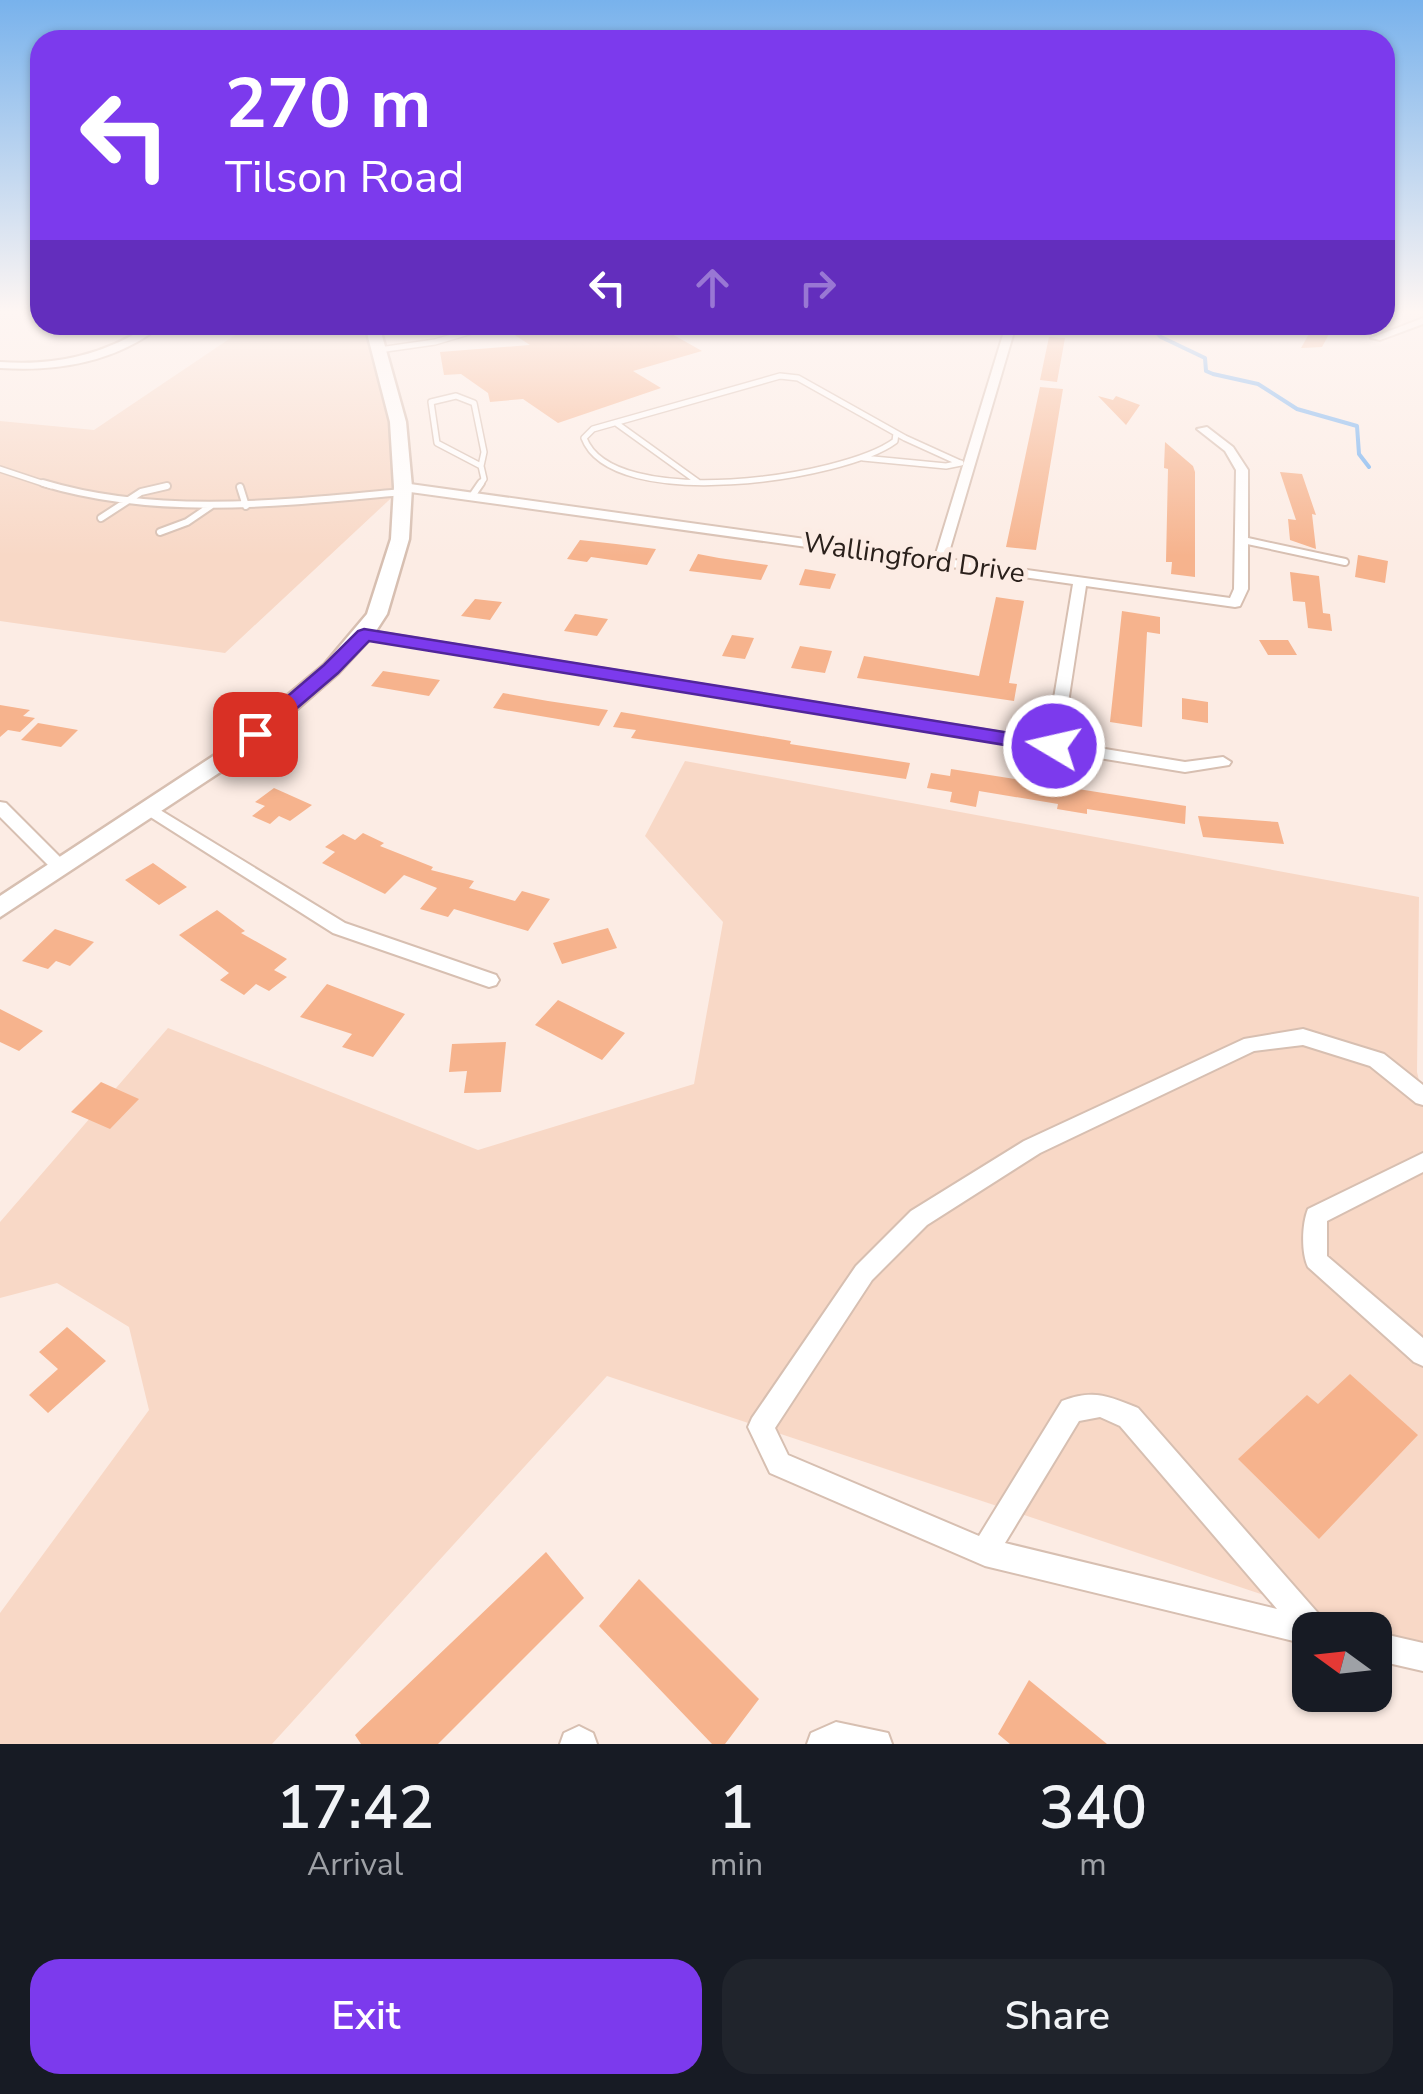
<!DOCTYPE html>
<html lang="en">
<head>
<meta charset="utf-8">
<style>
  body { margin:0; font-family:"Nunito Sans",sans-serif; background:#20242c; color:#f1f3f6; height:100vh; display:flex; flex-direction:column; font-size:38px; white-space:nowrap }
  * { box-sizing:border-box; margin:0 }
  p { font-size:32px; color:#9ea1a6 }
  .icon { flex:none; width:55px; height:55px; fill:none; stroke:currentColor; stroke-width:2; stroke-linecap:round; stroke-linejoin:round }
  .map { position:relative; height:1744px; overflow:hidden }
  .side { display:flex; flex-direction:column; background:#171b24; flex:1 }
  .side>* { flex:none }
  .banner { position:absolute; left:30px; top:30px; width:1365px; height:305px; border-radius:30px; box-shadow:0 2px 8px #0004; background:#7c3aed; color:#fff; overflow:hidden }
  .needle { width:65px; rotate:285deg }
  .fabs { position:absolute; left:1292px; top:1612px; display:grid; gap:20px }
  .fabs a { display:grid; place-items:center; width:100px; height:100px; border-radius:20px; background:#171b24; box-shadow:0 2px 8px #0004; font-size:50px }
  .pin { position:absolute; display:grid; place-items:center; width:85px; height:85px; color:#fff; margin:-42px; border-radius:20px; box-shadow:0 5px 15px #0006 }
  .me { position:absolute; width:110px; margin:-55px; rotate:279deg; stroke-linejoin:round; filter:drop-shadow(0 0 8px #0008) }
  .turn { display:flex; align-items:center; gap:35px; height:210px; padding:0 30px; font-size:45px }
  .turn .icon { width:130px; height:130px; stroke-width:2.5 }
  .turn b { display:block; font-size:70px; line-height:85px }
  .lanes { display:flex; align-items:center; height:95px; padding:0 30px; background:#0003; justify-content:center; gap:50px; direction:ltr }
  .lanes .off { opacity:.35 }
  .eta { display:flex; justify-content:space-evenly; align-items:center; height:170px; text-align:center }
  .eta b { font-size:60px; font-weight:600; line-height:70px }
  .action { display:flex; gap:20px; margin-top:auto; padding:20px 30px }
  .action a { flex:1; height:115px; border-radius:30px; background:#7c3aed; color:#fff; font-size:40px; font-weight:600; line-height:115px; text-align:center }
  .action a+a { background:#20242c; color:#f1f3f6 }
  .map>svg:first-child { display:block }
  .green { fill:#f8d8c6 }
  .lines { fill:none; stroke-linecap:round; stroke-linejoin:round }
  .stream { stroke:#70aff1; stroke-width:4 }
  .building { fill:#f6b38d }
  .lane-far1-casing { stroke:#d7bfb1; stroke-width:8 }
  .lane-casing { stroke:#d7bfb1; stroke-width:10 }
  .street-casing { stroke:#d7bfb1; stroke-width:4 }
  .secondary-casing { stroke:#d7bfb1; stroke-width:5 }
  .lane-far1 { stroke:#fff; stroke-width:5 }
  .lane { stroke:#fff; stroke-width:6 }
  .street { fill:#fff; fill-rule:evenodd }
  .secondary { fill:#fff; fill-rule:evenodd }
  .route { fill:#7c3aed; stroke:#51269a; stroke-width:2.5 }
  .labels { text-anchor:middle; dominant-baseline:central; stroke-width:10; stroke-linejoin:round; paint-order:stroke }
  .far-street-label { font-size:28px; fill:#2a201b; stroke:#fcece4 }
</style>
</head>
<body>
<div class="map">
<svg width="1423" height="1744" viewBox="0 0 1423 1744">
  <rect width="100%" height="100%" fill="#fcece4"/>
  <path class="green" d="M250,325H369L394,371L403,439L402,488L225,653L0,621V421L94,430Z
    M685,761L1419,897L1417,1072L1423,1097V1648L607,1376L272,1744H0V1613L149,1410L129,1327L57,1283L0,1298V1222L168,1028L478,1150L694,1084L723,922L645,836Z"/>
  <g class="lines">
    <path class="stream" d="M1149,325L1161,337L1205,358L1206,371L1213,374L1258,384L1297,409L1357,426L1359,454L1369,467"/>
  </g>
  <path class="building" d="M537,325H566L579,333L610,325H656L702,351L633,371L661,388L558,423L523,399L490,402L488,393L461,374L444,375L440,352L530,345L510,332Z
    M1314,325H1334L1322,347L1301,348Z
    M1049,337L1065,338L1057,382L1040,380Z
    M1040,387L1063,389L1036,550L1006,547Z
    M1098,396L1113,400L1116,396L1140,405L1126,425Z
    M1165,442L1193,466L1195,472V577L1171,574L1172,562H1166L1168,469L1164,468Z
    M1280,472L1302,474L1316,515L1312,514L1316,549L1290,540L1288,519L1296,520Z
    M580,540L616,544L656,549L647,565L591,557L587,562L567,559Z
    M698,554L719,558L768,565L761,580L689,571Z
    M1358,555L1388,561L1385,583L1355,577Z
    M805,569L836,574L830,589L799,585Z
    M1290,572L1319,576L1323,613L1330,614L1332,631L1308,628L1305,602L1293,601Z
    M996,597L1024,601L1009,683L1017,684L1014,701L857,678L864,656L979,676Z
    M475,599L502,602L490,620L461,616Z
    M1122,611L1160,617V634L1147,632L1142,727L1110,722Z
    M575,614L608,619L597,636L564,631Z
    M732,635L754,638L745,659L722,656Z
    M1259,640H1288L1297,655H1268Z
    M800,646L832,651L825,673L791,668Z
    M383,671L440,680L429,696L371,686Z
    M503,693L548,701L608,710L599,726L493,708Z
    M1182,698L1208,702V723L1182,719Z
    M0,705L30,710L23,716L35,718L20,732L8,730L0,737Z
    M621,712L791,741L790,744L910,763L906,779L631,738L636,730L613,727Z
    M38,723L78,730L61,747L21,740Z
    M951,769L1186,806L1185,824L1087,809V814L1057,809L1058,804L979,791L976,807L950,802L952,792L927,788L931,773L950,776Z
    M274,788L312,805L290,821L279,816L270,824L252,816L265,806L255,802Z
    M1198,816L1278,822L1284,844L1203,837Z
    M363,833L384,843L380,846L433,867L431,870L474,881L469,888L515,901L522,891L550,899L528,931L454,909L448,917L420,909L437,888L404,875L385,894L322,863L335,852L325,847L343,834L355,840Z
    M153,863L187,887L159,905L125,880Z
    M217,910L245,931L241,933L287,959L274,970L287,977L269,991L256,984L244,995L220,980L229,973L179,935Z
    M608,928L617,948L562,964L553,943Z
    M55,929L94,942L70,966L56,961L48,969L22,961Z
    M327,984L405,1014L373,1057L342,1047L352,1034L300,1017Z
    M558,1000L625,1033L602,1060L535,1025Z
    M0,1009L43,1031L19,1051L0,1042Z
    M506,1042L501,1092L464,1093L467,1071L449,1072L452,1044Z
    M101,1082L139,1099L110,1129L71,1112Z
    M67,1327L106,1361L48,1413L29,1395L58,1369L39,1352Z
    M1350,1374L1418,1435L1319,1539L1238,1459L1307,1395L1318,1404Z
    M546,1552L584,1598L438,1744H361L355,1735Z
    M639,1579L759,1699L725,1744H712L599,1626Z
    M1029,1680L1107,1744H1010L998,1734Z"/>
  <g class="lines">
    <g class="lane-far1-casing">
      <path id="lane-far1" d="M379,350L435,342L492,325
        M456,396L474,403L484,452L481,466L437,443L431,402Z
        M616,423L698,482
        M896,433L895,441C844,479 612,513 584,438L593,429L780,376L798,378L905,438L960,463
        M863,458L946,466L961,463
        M0,469L51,486
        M479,486L484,479L481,466"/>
    </g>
    <g class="lane-casing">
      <path id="lane" d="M43,483C159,518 283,503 402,492
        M240,487L246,506
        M472,496L481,483
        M101,518L141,492L167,486
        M160,532L187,522L212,505
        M1243,540L1345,562"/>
    </g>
    <g class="street-casing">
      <path id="street" d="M1423,318V324L1380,340L1371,338Z
        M150,325H162C117,362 57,372 0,368V362C56,366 103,355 150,325Z
        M1006,325H1016L947,559L1230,598L1234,589L1236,470L1225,451L1197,429L1207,427L1233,447L1248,470V589L1240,606L1235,607L1086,586L1062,742L1185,762L1223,757L1231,762L1229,765L1185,772L364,638L357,634L364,630L1047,740L1073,584L403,491L397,487L403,483L935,557Z
        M0,802L6,803L65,862L68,866L65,870H53L0,817Z
        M147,802L345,923L496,975L499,980L496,985L489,987L333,933L141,811L139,807Z
        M1303,1029L1384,1054L1423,1085V1105L1416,1103L1370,1066L1303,1045L1254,1051L1040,1153L927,1225L872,1280L775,1428L788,1455L979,1536L1062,1401C1094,1389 1108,1396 1138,1408L1324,1620L1328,1630H1310V1645L985,1566L770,1473L748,1427L752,1418L856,1266L911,1211L1024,1141L1244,1039ZM1100,1417L1120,1426L1277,1609L1005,1543L1079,1421Z
        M1423,1153V1172L1327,1221V1256L1423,1338V1366L1414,1362L1308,1267C1301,1252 1302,1224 1308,1209Z
        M1375,1632L1423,1643V1671L1375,1660Z
        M836,1722L888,1733L892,1744H807L811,1733Z
        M579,1726L593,1733L597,1744H560L564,1733Z"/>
    </g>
    <g class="secondary-casing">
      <path id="secondary" d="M365,325H379L406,422L412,487L409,539L387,614L374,634L338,673L237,761L0,917V896L221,751L324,665L367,614L391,539L394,487L390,422Z"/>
    </g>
    <use href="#lane-far1" class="lane-far1"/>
    <use href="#lane" class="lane"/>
    <use href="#street" class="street"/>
    <use href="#secondary" class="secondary"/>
  </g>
  <linearGradient id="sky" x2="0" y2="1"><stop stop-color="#78b2ec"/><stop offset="0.56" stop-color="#fef6f3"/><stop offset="1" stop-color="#fef6f3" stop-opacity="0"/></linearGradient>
  <rect width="1423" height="556" fill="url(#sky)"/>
  <path class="route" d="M364,629L1054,740L1064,746L1054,753L369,641L338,673L262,738H248V730L324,665L358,631Z"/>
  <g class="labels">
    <g class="far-street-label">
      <text transform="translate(914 558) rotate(8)">Wallingford Drive</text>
    </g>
  </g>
</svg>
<div class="fabs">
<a><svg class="needle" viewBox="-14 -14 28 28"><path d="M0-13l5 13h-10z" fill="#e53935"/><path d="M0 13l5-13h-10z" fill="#9ea1a6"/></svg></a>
</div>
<div class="pin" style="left:255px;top:734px;background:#d93025"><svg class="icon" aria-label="arrive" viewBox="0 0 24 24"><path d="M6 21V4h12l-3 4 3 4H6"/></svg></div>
<svg class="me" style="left:1054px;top:746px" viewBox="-20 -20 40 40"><circle r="17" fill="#7c3aed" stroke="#fff" stroke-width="3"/><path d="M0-11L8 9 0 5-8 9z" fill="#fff"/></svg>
<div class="banner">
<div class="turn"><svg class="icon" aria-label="left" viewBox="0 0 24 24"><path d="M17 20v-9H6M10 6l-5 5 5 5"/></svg><div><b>270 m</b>Tilson Road</div></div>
<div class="lanes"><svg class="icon" aria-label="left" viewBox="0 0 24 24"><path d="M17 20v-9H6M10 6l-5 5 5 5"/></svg><svg class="icon off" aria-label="ahead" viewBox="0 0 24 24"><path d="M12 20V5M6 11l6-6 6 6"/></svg><svg class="icon off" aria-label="right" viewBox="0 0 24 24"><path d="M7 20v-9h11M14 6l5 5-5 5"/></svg></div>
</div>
</div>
<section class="side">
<div class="eta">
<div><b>17:42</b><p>Arrival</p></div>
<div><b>1</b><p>min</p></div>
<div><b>340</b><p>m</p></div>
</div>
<div class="action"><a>Exit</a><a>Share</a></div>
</section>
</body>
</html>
